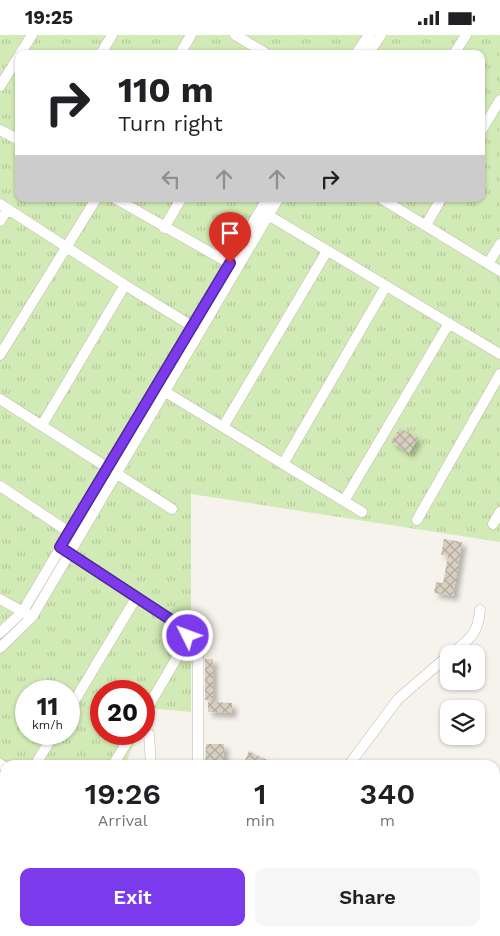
<!DOCTYPE html>
<html lang="en">
<head>
<meta charset="utf-8">
<style>
  body { margin:0; font-family:"Work Sans",sans-serif; background:#f6f6f6; color:#202124; height:100vh; display:flex; flex-direction:column; font-size:19px; white-space:nowrap }
  * { box-sizing:border-box; margin:0 }
  p { font-size:16px; color:#757577 }
  .icon { flex:none; width:28px; height:28px; fill:none; stroke:currentColor; stroke-width:2; stroke-linecap:round; stroke-linejoin:round }
  .map { position:relative; flex:1; overflow:hidden }
  .drawer { position:absolute; left:0px; top:725px; width:500px; height:176px; display:flex; flex-direction:column; background:#fff; border-radius:15px 15px 0 0; box-shadow:0 1px 4px #0004 }
  .drawer>* { flex:none }
  .banner { position:absolute; left:15px; top:15px; width:470px; height:152px; border-radius:10px; box-shadow:0 1px 4px #0004; background:#fff; color:#202124; overflow:hidden }
  .fabs { position:absolute; left:440px; top:610px; display:grid; gap:10px }
  .fabs a { display:grid; place-items:center; width:45px; height:45px; border-radius:10px; background:#fff; box-shadow:0 1px 4px #0004; font-size:25px }
  .speed { position:absolute; left:15px; top:645px; display:flex; gap:10px; font-size:25px; font-weight:700; text-align:center }
  .speed>* { display:grid; place-content:center; width:65px; height:65px; border-radius:50%; background:#fff; box-shadow:0 1px 4px #0004; line-height:1 }
  .speed small { font-size:12px; font-weight:400 }
  .speed .limit { border:8px solid #d22; background:#fff; color:#111 }
  .pin { position:absolute; display:grid; place-items:center; width:42px; height:42px; color:#fff; margin:-51px -21px; border-radius:50% 50% 50% 0; rotate:-45deg; box-shadow:0 0 5px #0007 }
  .pin .icon { rotate:45deg }
  .me { position:absolute; width:55px; margin:-28px; rotate:312deg; stroke-linejoin:round; filter:drop-shadow(0 0 4px #0008) }
  .turn { display:flex; align-items:center; gap:18px; height:105px; padding:0 20px; font-size:22px }
  .turn .icon { width:65px; height:65px; stroke-width:2.5 }
  .turn b { display:block; font-size:35px; line-height:42px }
  .lanes { display:flex; align-items:center; height:48px; padding:0 20px; background:#0003; justify-content:center; gap:25px; direction:ltr }
  .lanes .off { opacity:.35 }
  .eta { display:flex; justify-content:space-evenly; align-items:center; height:85px; text-align:center }
  .eta b { font-size:30px; font-weight:600; line-height:35px }
  .primary-button { display:flex; gap:10px; margin-top:auto; padding:10px 20px }
  .primary-button a { flex:1; height:58px; border-radius:10px; background:#7c3aed; color:#fff; font-size:20px; font-weight:600; line-height:58px; text-align:center }
  .primary-button a+a { background:#f6f6f6; color:#202124 }
  .status { display:flex; justify-content:space-between; align-items:center; height:35px; padding:0 25px; background:#fff; direction:ltr }
  .status svg { height:14px; fill:currentColor }
  .map>svg:first-child { display:block }
  .grass { fill:url(#grass-tufts); fill-rule:evenodd }
  .building { fill:url(#building-cross-hatch); filter:url(#shadow) }
  .lines { fill:none; stroke-linecap:round; stroke-linejoin:round }
  .minor-casing { stroke:#c2bbae; stroke-width:11 }
  .minor { stroke:#fff; stroke-width:10 }
  .route-casing { stroke:#51269a; stroke-width:12 }
  .route { stroke:#7c3aed; stroke-width:9 }
</style>
</head>
<body>
<div class="status"><b>19:25</b><svg viewBox="0 0 49 12"><path d="M0 12V9h3v3zM5 12V6h3v6zM10 12V3h3v9zM15 12V0h3v12zM26 1h20v11H26zM47 4h2v5h-2z"/></svg></div>
<div class="map">
<svg width="500" height="901" viewBox="0 0 500 901">
  <defs>
    <pattern id="grass-tufts" width="24" height="20" patternUnits="userSpaceOnUse" patternTransform="scale(1.25)"><rect width="24" height="20" fill="#d2eab5"/><path d="M3 7l-1-3M5 7V3M7 7l1-3M15 17l-1-3M17 17v-4M19 17l1-3" fill="none" stroke="#b6ca9c"/></pattern>
    <pattern id="building-cross-hatch" width="8" height="8" patternUnits="userSpaceOnUse" patternTransform="scale(1.25)"><rect width="8" height="8" fill="#d8cfc1"/><path d="M0 0l8 8M0 8l8-8" fill="none" stroke="#b1aa9e"/></pattern>
    <filter id="shadow"><feDropShadow dx="4.5" dy="4.5" stdDeviation="2.5" flood-color="#0004"/></filter>
  </defs>
  <rect width="100%" height="100%" fill="#f6f3ec"/>
  <path class="grass" d="M0,0H500V507L191,459V677L148,673L144,684V656H101V699H138L125,730H5V846L0,839ZM19,19H481V164H19ZM26,656H69V699H26Z"/>
  <path class="building" d="M400,393L418,403L409,418L391,407Z
    M444,504L462,507L453,561L434,558L436,547L443,548L448,521L441,520Z
    M205,624H213V665H205Z
    M208,667L232,668V678L208,677Z
    M206,709H224V730H205Z
    M249,716L262,723L279,730H243Z"/>
  <g class="lines">
    <g class="minor-casing">
      <path id="minor" d="M235,0L267,19
        M20,19L32,0
        M101,19L112,0
        M180,19L191,0
        M356,19L369,0
        M368,19L381,0
        M454,19L466,0
        M0,51L19,21
        M0,95L19,105
        M481,96L500,65
        M116,164L229,228L232,232
        M382,164L500,236
        M0,169L125,250L195,293
        M263,177L500,319
        M0,186L8,174
        M426,190L441,164
        M164,193L181,164
        M488,229L500,209
        M0,320L96,164
        M159,353L362,477
        M0,364L172,474
        M42,390L125,250
        M223,392L327,216
        M283,429L386,251
        M0,451L69,497
        M344,466L449,288
        M417,485L500,339
        M493,489L500,477
        M63,514L186,596V607L144,679
        M0,564L27,579
        M0,598L23,576L267,164
        M0,613L32,582L278,164
        M451,619C469,604 478,600 480,575
        M69,675L136,563
        M149,699L151,730
        M0,729L5,732
        M35,730L54,699
        M113,730L132,699
        M198,730V605
        M349,730L398,664L449,620
        M0,782L5,775
        M495,789H500
        M0,844L5,851
        M34,896L37,901
        M205,901V896
        M235,901L237,896
        M490,901L500,892"/>
    </g>
    <use href="#minor" class="minor"/>
  </g>
  <g class="lines">
    <g class="route-casing">
      <path id="route" d="M188,601L182,592L60,512L230,228"/>
    </g>
    <use href="#route" class="route"/>
  </g>
</svg>
<div class="fabs">
<a><svg class="icon" aria-label="sound" viewBox="0 0 24 24"><path d="M4 9h4l5-4v14l-5-4H4zM17 9q2 3 0 6"/></svg></a>
<a><svg class="icon" aria-label="layers" viewBox="0 0 24 24"><path d="M12 4l9 5-9 5-9-5zM3 14l9 5 9-5"/></svg></a>
</div>
<div class="speed"><div>11<small>km/h</small></div><div class="limit">20</div></div>
<div class="pin" style="left:230px;top:228px;background:#d93025"><svg class="icon" aria-label="arrive" viewBox="0 0 24 24"><path d="M6 21V4h12l-3 4 3 4H6"/></svg></div>
<svg class="me" style="left:188px;top:601px" viewBox="-20 -20 40 40"><circle r="17" fill="#7c3aed" stroke="#fff" stroke-width="3"/><path d="M0-11L8 9 0 5-8 9z" fill="#fff"/></svg>
<div class="banner">
<div class="turn"><svg class="icon" aria-label="right" viewBox="0 0 24 24"><path d="M7 20v-9h11M14 6l5 5-5 5"/></svg><div><b>110 m</b>Turn right</div></div>
<div class="lanes"><svg class="icon off" aria-label="left" viewBox="0 0 24 24"><path d="M17 20v-9H6M10 6l-5 5 5 5"/></svg><svg class="icon off" aria-label="ahead" viewBox="0 0 24 24"><path d="M12 20V5M6 11l6-6 6 6"/></svg><svg class="icon off" aria-label="ahead" viewBox="0 0 24 24"><path d="M12 20V5M6 11l6-6 6 6"/></svg><svg class="icon" aria-label="right" viewBox="0 0 24 24"><path d="M7 20v-9h11M14 6l5 5-5 5"/></svg></div>
</div>
<section class="drawer">
<div class="eta">
<div><b>19:26</b><p>Arrival</p></div>
<div><b>1</b><p>min</p></div>
<div><b>340</b><p>m</p></div>
</div>
<div class="primary-button"><a>Exit</a><a>Share</a></div>
</section>
</div>
</body>
</html>
